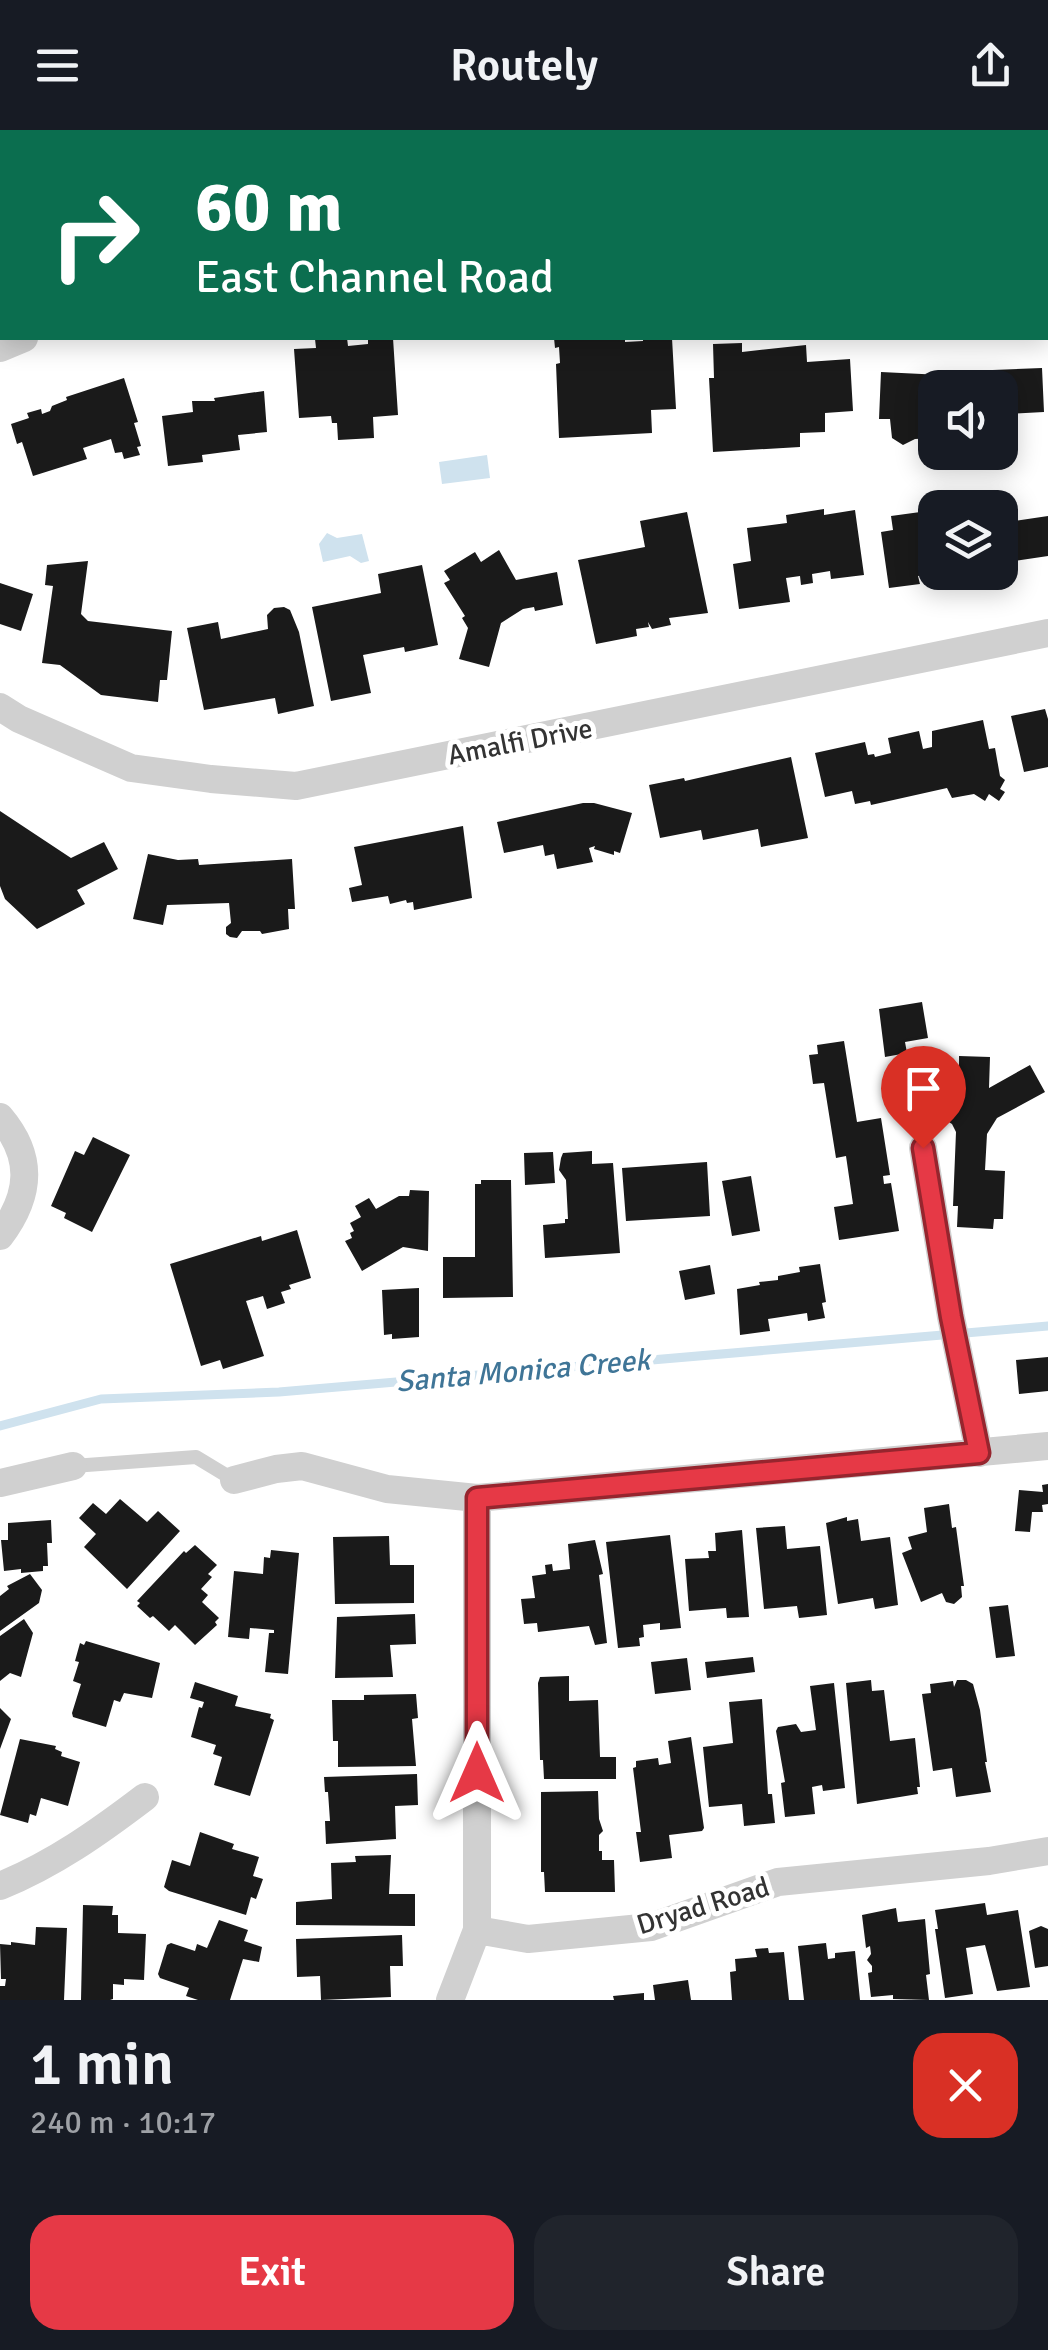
<!DOCTYPE html>
<html lang="en">
<head>
<meta charset="utf-8">
<style>
  body { margin:0; font-family:Signika,sans-serif; background:#20242c; color:#f1f3f6; height:100vh; display:flex; flex-direction:column; font-size:38px; white-space:nowrap }
  * { box-sizing:border-box; margin:0 }
  p { font-size:32px; color:#9ea1a6 }
  .icon { flex:none; width:55px; height:55px; fill:none; stroke:currentColor; stroke-width:2; stroke-linecap:round; stroke-linejoin:round }
  .map { position:relative; height:1870px; overflow:hidden }
  .side { display:flex; flex-direction:column; background:#171b24; flex:1 }
  .side>* { flex:none }
  .hud { position:absolute; left:0px; top:0px; width:1050px; height:210px; box-shadow:0 5px 25px #0003; background:#0b6e4f; color:#fff; overflow:hidden }
  .fabs { position:absolute; left:918px; top:240px; display:grid; gap:20px }
  .fabs a { display:grid; place-items:center; width:100px; height:100px; border-radius:20px; background:#171b24; box-shadow:0 5px 25px #0003; font-size:50px }
  .pin { position:absolute; display:grid; place-items:center; width:85px; height:85px; color:#fff; margin:-102px -42px; border-radius:50% 50% 50% 0; rotate:-45deg; box-shadow:0 0 10px #0007 }
  .pin .icon { rotate:45deg }
  .me { position:absolute; width:110px; margin:-55px; rotate:0deg; stroke-linejoin:round; filter:drop-shadow(0 0 8px #0008) }
  .turn { display:flex; align-items:center; gap:35px; height:210px; padding:0 30px; font-size:45px }
  .turn .icon { width:130px; height:130px; stroke-width:2.5 }
  .turn b { display:block; font-size:70px; line-height:85px }
  .round { display:grid; place-items:center; flex:none; width:105px; height:105px; border-radius:30px; background:#20242c }
  .head { display:flex; align-items:center; justify-content:space-between; height:170px; padding:0 30px }
  h1 { font-size:60px; font-weight:600; line-height:75px }
  .button { display:flex; gap:20px; margin-top:auto; padding:20px 30px }
  .button a { flex:1; height:115px; border-radius:30px; background:#e63946; color:#fff; font-size:40px; font-weight:600; line-height:115px; text-align:center }
  .button a+a { background:#20242c; color:#f1f3f6 }
  header { display:flex; justify-content:space-between; align-items:center; height:130px; padding:0 30px; background:#171b24; font-size:45px; font-weight:600 }
  .map>svg:first-child { display:block }
  .water { fill:#cfe2ee }
  .lines { fill:none; stroke-linecap:round; stroke-linejoin:round }
  .stream { stroke:#cfe2ee; stroke-width:9 }
  .building { fill:#1a1a1a }
  .lane { stroke:#d0d0d0; stroke-width:14 }
  .street { stroke:#d0d0d0; stroke-width:28 }
  .route-casing { stroke:#96252e; stroke-width:25 }
  .route { stroke:#e63946; stroke-width:18 }
  .labels { text-anchor:middle; dominant-baseline:central; stroke-width:10; stroke-linejoin:round; paint-order:stroke }
  .street-label { font-size:28px; fill:#333; stroke:#fff }
  .water-label { font-size:30px; font-style:italic; fill:#3f7597; stroke:#fff }
</style>
</head>
<body>
<header><svg class="icon" aria-label="menu" viewBox="0 0 24 24"><path d="M4 6h16M4 12h16M4 18h16"/></svg>Routely<svg class="icon" aria-label="share" viewBox="0 0 24 24"><path d="M12 15V3M7 8l5-5 5 5M5 13v7h14v-7"/></svg></header>
<div class="map">
<svg width="1048" height="1870" viewBox="0 0 1048 1870">
  <rect width="100%" height="100%" fill="#fff"/>
  <path class="water" d="M487,325L490,348L442,354L439,332Z
    M327,403L337,408L362,404L369,431L361,433L350,426L323,432L319,414Z"/>
  <g class="lines">
    <path class="stream" d="M0,1296L101,1269L279,1262L1048,1196"/>
  </g>
  <path class="building" d="M321,208H347L348,216L368,214V208H393L398,285L373,287L374,308L338,310L337,293H332L331,286L299,288L294,219L316,218L315,209Z
    M554,208H625V212L643,211V208H672L676,279L651,280L652,303L559,308L556,234L560,233L559,217L555,218Z
    M742,213V222L806,215L807,232L850,229L853,281L825,283V302L800,303V317L713,322L709,248H714L713,214Z
    M1042,238L1044,282L1009,284L1010,317L1000,318V258H935V308L915,309L903,315L892,308L890,289H879L881,242L942,245V242Z
    M124,248L138,292L134,293L141,316L137,317L140,325L124,329L122,322L115,323L111,309L83,318L87,329L33,346L22,312L17,314L11,294L29,288L27,283L41,279L42,284L50,281L52,276L67,270L66,267Z
    M264,261L267,302L238,305L240,320L202,325L203,332L168,336L162,286L193,282L192,271H215L214,268Z
    M824,379V385L855,380L864,445L831,449L830,441L812,444L813,453L801,455L800,446L786,448L790,472L739,479L733,434L751,431L747,398L787,393L786,385Z
    M935,380V443L918,446L920,454L889,458L881,402L893,400L891,386Z
    M687,382L708,483L669,488L671,495L652,499L648,492L649,497L636,499L637,506L596,514L578,430L645,417L640,391Z
    M1048,386V426L1000,433V393Z
    M499,420L516,450L557,442L563,475L535,481L534,477L523,479L501,493L489,537L459,529L468,498L462,488L465,486L444,453L450,450L444,441L475,422L481,432Z
    M88,431L81,484L88,491L172,501L167,550H160L158,572L101,565L60,535L42,533L53,456L45,455L47,435Z
    M422,435L438,515L405,522L404,517L363,525L371,563L331,571L312,477L381,463L378,444Z
    M0,453L33,464L21,501L0,494Z
    M284,477L290,480L299,502L314,576L278,584L275,568L204,580L187,498L218,492L221,509L268,499L267,485L274,478Z
    M1045,579L1048,589V637L1024,642L1011,586Z
    M983,590L989,619L995,618L1000,646L1005,650L1000,659L1005,662L999,671L989,664L985,671L974,664L952,668L947,658L871,675L870,671L855,674L852,661L825,667L815,623L865,612L868,625L874,624L875,627L891,623L888,608L919,601L923,619L932,617V601Z
    M791,627L808,708L761,717L758,699L703,710L701,700L660,708L649,655L684,648L685,651Z
    M583,673H594L632,683L620,723L614,721V725L594,719L595,716L589,718L593,732L557,739L554,724L545,726L543,715L504,723L497,692Z
    M0,681L71,728L104,712L118,739L77,760L85,774L37,799L5,769L0,756Z
    M463,696L472,768L414,780L413,772L407,773L406,770L390,774L388,766L352,772L349,758L362,755L354,717Z
    M148,724L178,730L198,729L199,735L292,729L295,779H288L289,799L262,804L260,801H242L237,808L230,807L226,804V797L231,793L229,773L167,775L163,795L133,789Z
    M922,872L928,908L905,912L907,923L885,927L879,879Z
    M844,911L857,992L881,988L890,1045L883,1046L884,1054L891,1053L899,1101L839,1110L834,1077L853,1074L846,1026L836,1028L824,953L813,954L809,925L818,924L817,915Z
    M959,926L990,927L989,958L1030,935L1045,962L997,988L987,1004L985,1040L1005,1041L1003,1089H994L993,1099L957,1097L958,1076H953L956,1002L952,994L905,964L910,955L903,951L918,927L959,953Z
    M93,1007L130,1025L92,1102L64,1088L66,1083L51,1076L75,1021L84,1025Z
    M592,1021V1034L613,1033L620,1123L545,1128L543,1095L565,1093V1089H568L566,1050L559,1040L561,1028L563,1023Z
    M553,1022L555,1053L525,1055L524,1023Z
    M707,1032L710,1086L626,1091L622,1038Z
    M751,1046L760,1101L732,1106L722,1051Z
    M481,1050H511L513,1167L443,1168V1127H475V1054H481Z
    M410,1060L429,1061L428,1121L403,1117L362,1141L345,1111L352,1108L350,1103L354,1101L350,1093L361,1087L355,1076L369,1068L376,1079L399,1066H409Z
    M297,1100L311,1148L289,1155L291,1159L281,1162L285,1173L267,1179L263,1166L246,1171L264,1226L223,1239L220,1230L201,1236L170,1134L261,1106L262,1111Z
    M820,1134L826,1172L822,1173L825,1188L808,1191L807,1183L768,1189L770,1201L740,1205L737,1159L760,1155L759,1152L778,1150V1146L800,1142L799,1137Z
    M710,1135L715,1164L685,1170L679,1141Z
    M419,1158V1207L392,1209V1204L384,1205L382,1160Z
    M1048,1227V1261L1019,1264L1016,1230Z
    M1048,1354V1374L1042,1375L1043,1382H1032L1030,1402L1015,1401L1019,1360L1043,1362L1042,1355Z
    M120,1369L147,1392L158,1381L180,1401L127,1459L84,1417L96,1404L79,1388L93,1373L106,1384Z
    M949,1374L952,1398L956,1397L964,1456H961L962,1467L954,1474L946,1472L942,1463L921,1472L902,1423L912,1419L908,1407L927,1402L924,1378Z
    M847,1387V1391L858,1389L861,1411L890,1407L898,1475L875,1479L873,1468L838,1474L826,1393Z
    M51,1390L52,1413H47L48,1436H43V1441L21,1443V1439L4,1441L1,1410H8V1393Z
    M785,1396L787,1419L820,1416L827,1485L799,1488L797,1476L764,1479L756,1398Z
    M742,1400L749,1487L727,1488L726,1478L689,1481L685,1429L709,1428L708,1421H716L715,1403Z
    M670,1405L681,1498L660,1500V1493L643,1495L644,1507L639,1508L640,1516L618,1518L606,1412Z
    M389,1406L390,1435H414V1473L335,1474L333,1407Z
    M595,1410L603,1444L599,1445L607,1513L595,1515L589,1496L538,1502L537,1493L524,1494L521,1469L535,1468L532,1446L546,1444L545,1435L552,1434L553,1441L570,1439L568,1414Z
    M195,1415L217,1435L208,1444L212,1447L201,1459L208,1465L202,1472L219,1488L215,1492L217,1495L195,1515L175,1495L169,1501L153,1486L150,1488L137,1476L140,1473L137,1471L184,1421L186,1423Z
    M271,1420L299,1423L288,1544L265,1542L269,1503H274V1500L250,1498L249,1509L228,1507L234,1441L263,1444L264,1427L270,1428Z
    M30,1444L42,1460L39,1473L0,1501V1466L9,1459L7,1456Z
    M1008,1475L1015,1526L996,1528L989,1477Z
    M415,1484L416,1514L390,1515L393,1547L335,1548L337,1487Z
    M24,1489L33,1503L21,1547L10,1543L0,1551V1506Z
    M86,1511L160,1533L152,1568L124,1563L120,1572L114,1570L106,1597L73,1587L72,1583L81,1554L73,1551L79,1532L75,1531L80,1513L84,1515Z
    M753,1527L755,1542L707,1548L705,1532Z
    M687,1528L691,1560L655,1564L651,1532Z
    M569,1546V1571L598,1570L600,1627H616V1649H544L543,1630H540L538,1553L540,1547Z
    M871,1550L872,1561L884,1560L890,1611L915,1608L920,1657H917L918,1664L857,1674L846,1553Z
    M957,1550H966L973,1554L980,1580L987,1632H985L991,1662L956,1667L952,1638L933,1641L922,1564L931,1563L930,1554L953,1551L954,1557Z
    M195,1552L238,1566L235,1576L271,1584L270,1588L274,1590L250,1666L214,1655L222,1627L213,1624L216,1615L191,1607L199,1577L202,1578L204,1572L190,1568Z
    M834,1553L845,1658L823,1661L822,1655L812,1657L815,1684L785,1687L781,1653L785,1652L776,1601L778,1597L796,1594L801,1602L816,1600L810,1556Z
    M416,1564L418,1588L412,1589L416,1636L338,1637V1611H333L332,1570H364V1565Z
    M762,1569L768,1664H772L775,1693L744,1696L742,1674L709,1677L703,1617L733,1613L729,1572Z
    M0,1578L11,1589L0,1619Z
    M691,1607L704,1698L702,1701L669,1705L672,1728L640,1732L636,1702H641L633,1638L636,1637V1631L658,1628L659,1635L671,1633L668,1611Z
    M20,1609L56,1616L55,1619L62,1622L61,1626L80,1632L68,1676L41,1668L36,1686L30,1684L28,1693L0,1685Z
    M417,1644L418,1675L395,1676L396,1709L326,1714L325,1691H330L328,1662H325L324,1647Z
    M598,1661L599,1689L603,1701L599,1705V1721H602V1730H614L615,1762H545L544,1742H541V1662Z
    M200,1702L234,1714L232,1719L259,1727L253,1746L263,1749L256,1769L251,1767L246,1785L169,1761L164,1757L172,1730L190,1736Z
    M391,1725L389,1764H415V1796L296,1795V1772L332,1769L331,1733L356,1732L355,1726Z
    M985,1773L987,1785L1018,1780L1030,1857L997,1861L985,1815L966,1818L973,1864L945,1868L935,1799H938L935,1780Z
    M83,1775L113,1776L112,1785H118V1803L146,1804L144,1850L124,1849V1855L113,1854V1869L110,1870H81Z
    M896,1778L898,1792L925,1789L930,1844L926,1845L929,1870L893,1869V1865L871,1867L868,1843L872,1842V1836L867,1830L871,1824L870,1816L866,1818L862,1785Z
    M219,1790L248,1800L244,1811L262,1817L259,1832L243,1829L230,1870H198L186,1866L189,1858L160,1848L158,1844L167,1815L171,1813L195,1821L197,1814L207,1818Z
    M1041,1796L1048,1799V1836L1035,1838L1029,1801Z
    M36,1797L67,1798L64,1870H0V1856H5L6,1849H1L0,1814L11,1815V1812L35,1815Z
    M402,1805L403,1836H390L391,1867L321,1870L320,1846L297,1847L296,1809Z
    M826,1813L828,1829L835,1828V1823L855,1821L860,1870H804L798,1816Z
    M768,1818L769,1823L784,1822L789,1870H732L730,1842L736,1841L735,1829L757,1827L755,1819Z
    M688,1850L691,1870H655L653,1855Z
    M644,1863V1870H614L613,1866Z"/>
  <g class="lines">
    <path class="lane" d="M73,1336L196,1327L234,1350"/>
    <path class="street" d="M0,218L24,208
      M0,577L19,589L131,638L211,649L296,656L1048,503
      M0,987C34,1027 31,1065 0,1106
      M923,1018L951,1187L979,1323
      M234,1350L276,1339L302,1336L387,1359L477,1368L1048,1316
      M0,1353L73,1336
      M0,1756C54,1734 99,1702 145,1667
      M477,1800L528,1809L651,1797L778,1752L989,1731L1048,1721
      M450,1870L477,1800V1368"/>
  </g>
  <g class="lines">
    <g class="route-casing">
      <path id="route" d="M477,1643V1368L979,1323L951,1187L923,1018"/>
    </g>
    <use href="#route" class="route"/>
  </g>
  <g class="labels">
    <g class="street-label">
      <text transform="translate(520 612) rotate(-11)">Amalfi Drive</text>
      <text transform="translate(703 1776) rotate(-17)">Dryad Road</text>
    </g>
    <g class="water-label">
      <text transform="translate(523 1241) rotate(-5)">Santa Monica Creek</text>
    </g>
  </g>
</svg>
<div class="fabs">
<a><svg class="icon" aria-label="sound" viewBox="0 0 24 24"><path d="M4 9h4l5-4v14l-5-4H4zM17 9q2 3 0 6"/></svg></a>
<a><svg class="icon" aria-label="layers" viewBox="0 0 24 24"><path d="M12 4l9 5-9 5-9-5zM3 14l9 5 9-5"/></svg></a>
</div>
<div class="pin" style="left:923px;top:1018px;background:#d93025"><svg class="icon" aria-label="arrive" viewBox="0 0 24 24"><path d="M6 21V4h12l-3 4 3 4H6"/></svg></div>
<svg class="me" style="left:477px;top:1643px" viewBox="-20 -20 40 40"><path d="M0-17L14 15 0 8-14 15z" fill="#e63946" stroke="#fff" stroke-width="4"/></svg>
<div class="hud">
<div class="turn"><svg class="icon" aria-label="right" viewBox="0 0 24 24"><path d="M7 20v-9h11M14 6l5 5-5 5"/></svg><div><b>60 m</b>East Channel Road</div></div>
</div>
</div>
<section class="side">
<div class="head"><div><h1>1 min</h1><p>240 m · 10:17</p></div><a class="round" style="background:#d93025;color:#fff"><svg class="icon" aria-label="close" viewBox="0 0 24 24"><path d="M6 6l12 12M18 6L6 18"/></svg></a></div>
<div class="button"><a>Exit</a><a>Share</a></div>
</section>
</body>
</html>
